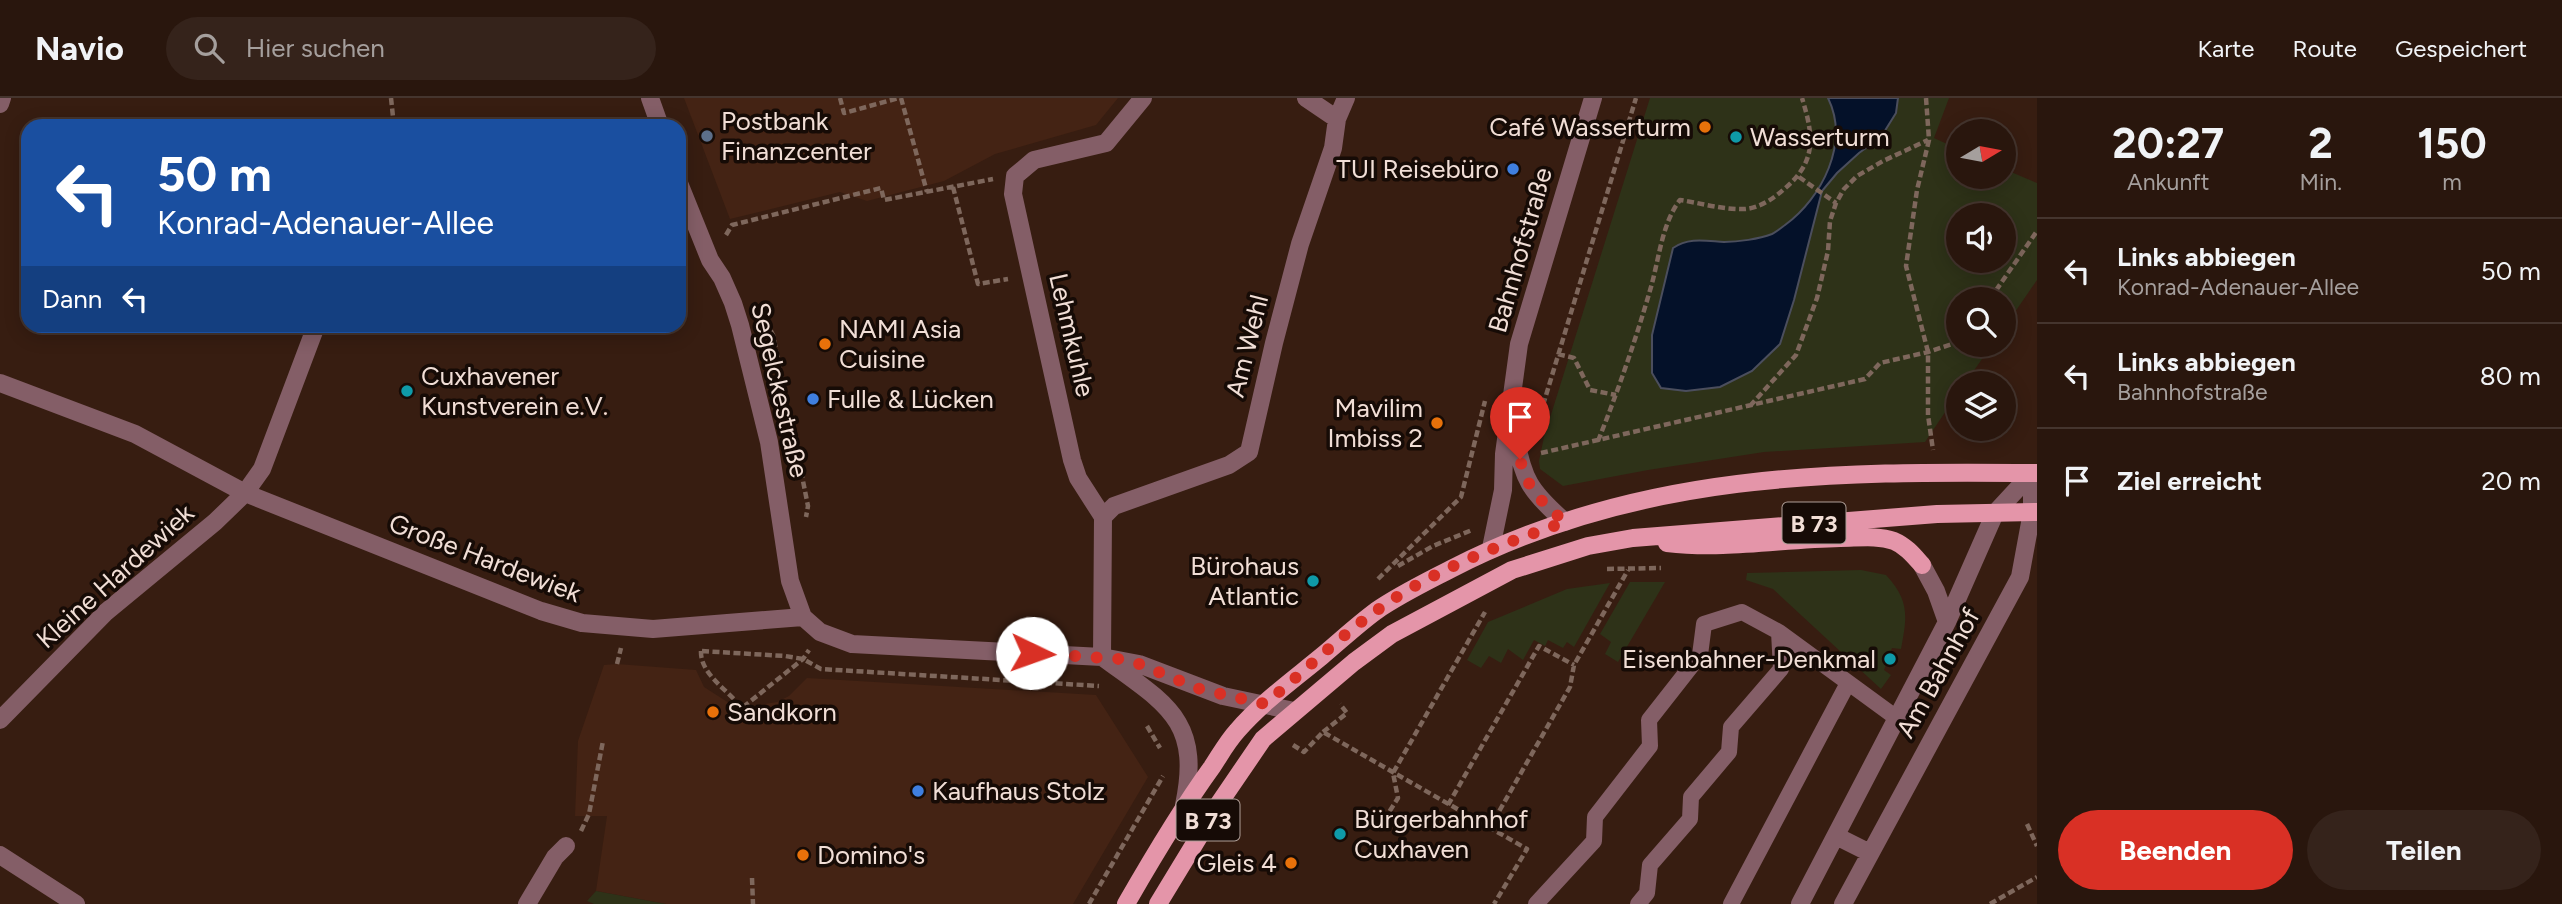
<!DOCTYPE html>
<html lang="de">
<head>
<meta charset="utf-8">
<style>
  body { margin:0; font-family:Figtree,sans-serif; background:#35231b; color:#f1f3f6; height:100vh; display:flex; flex-direction:column; font-size:26px; white-space:nowrap }
  * { box-sizing:border-box; margin:0 }
  p { font-size:23px; color:#a59f9d }
  .icon { flex:none; width:38px; height:38px; fill:none; stroke:currentColor; stroke-width:2; stroke-linecap:round; stroke-linejoin:round }
  .map { position:relative; flex:1; overflow:hidden }
  .details { display:flex; flex-direction:column; background:#29160d; width:525px }
  .details>* { flex:none }
  .top-card { position:absolute; left:21px; top:21px; width:665px; height:214px; border-radius:21px; box-shadow:0 4px 18px #0003,0 0 0 2px #45352e; background:#1a4fa0; color:#fff; overflow:hidden }
  .needle { width:46px; rotate:80deg }
  .fabs { position:absolute; left:1946px; top:21px; display:grid; gap:14px }
  .fabs a { display:grid; place-items:center; width:70px; height:70px; border-radius:50%; background:#29160d; box-shadow:0 4px 18px #0003,0 0 0 2px #45352e; font-size:35px }
  .pin { position:absolute; display:grid; place-items:center; width:60px; height:60px; color:#fff; margin:-72px -30px; border-radius:50% 50% 50% 0; rotate:-45deg; box-shadow:0 0 7px #0007 }
  .pin .icon { rotate:45deg }
  .me { position:absolute; width:77px; margin:-38px; rotate:93deg; stroke-linejoin:round; filter:drop-shadow(0 0 5px #0008) }
  .turn { display:flex; align-items:center; gap:24px; height:147px; padding:0 21px; font-size:32px }
  .turn .icon { width:91px; height:91px; stroke-width:2.5 }
  .turn b { display:block; font-size:49px; line-height:60px }
  .then { display:flex; align-items:center; height:66px; padding:0 21px; background:#0003; gap:14px; font-size:26px }
  .eta { display:flex; justify-content:space-evenly; align-items:center; height:119px; text-align:center }
  .eta b { font-size:42px; font-weight:700; line-height:49px }
  .cta { display:flex; gap:14px; margin-top:auto; padding:14px 21px }
  .cta a { flex:1; height:80px; border-radius:42px; background:#d93025; color:#fff; font-size:28px; font-weight:700; line-height:80px; text-align:center }
  .cta a+a { background:#35231b; color:#f1f3f6 }
  ul { padding:0; list-style:none }
  li { display:flex; align-items:center; gap:21px; height:105px; padding:0 21px; border-top:2px solid #45352e }
  li div { flex:1 }
  li b { display:block; font-size:26px }
  li em { font-style:normal }
  header { display:flex; align-items:center; gap:42px; box-sizing:border-box; height:98px; padding:0 35px; background:#29160d; border-bottom:2px solid #45352e }
  header strong { font-size:33px }
  nav { display:flex; gap:38px; margin-inline-start:auto; font-size:24px }
  .search { width:490px; height:63px; background:#35231b; display:flex; align-items:center; gap:18px; box-sizing:border-box; padding:0 24px; border-radius:38px; color:#a59f9d; font-size:26px }
  main { display:flex; flex:1; min-height:0 }
  .map>svg:first-child { display:block }
  .built { fill:#442314 }
  .green { fill:#2e3218; fill-rule:evenodd }
  .water { fill:#041129; stroke:#4b4e5d; stroke-width:2 }
  .lines { fill:none; stroke-linecap:round; stroke-linejoin:round }
  .path { stroke:#7e675c; stroke-width:4.5; stroke-dasharray:7 3.5; stroke-linecap:butt }
  .lane { stroke:#845e67; stroke-width:16 }
  .street { stroke:#845e67; stroke-width:18 }
  .primary { stroke:#e495a9; stroke-width:18 }
  .route { stroke:#d93025; stroke-width:12; stroke-dasharray:0 21.6 }
  .food-dot { fill:#e8710a; stroke:#160b06; stroke-width:2.5 }
  .service-dot { fill:#5c6f8a; stroke:#160b06; stroke-width:2.5 }
  .culture-dot { fill:#0f9aa8; stroke:#160b06; stroke-width:2.5 }
  .shop-dot { fill:#3f7fe0; stroke:#160b06; stroke-width:2.5 }
  .labels { text-anchor:middle; dominant-baseline:central; stroke-width:7; stroke-linejoin:round; paint-order:stroke }
  .shield { fill:#160b06; stroke:#af9f98; stroke-width:2 }
  .shield-label { font-size:24px; font-weight:bold; fill:#f1ded6 }
  .poi-label { font-size:26px; fill:#f1ded6; stroke:#160b06; text-anchor:start }
  .street-label { font-size:26px; fill:#f1ded6; stroke:#160b06 }
</style>
</head>
<body>
<header>
<strong>Navio</strong>
<div class="search"><svg class="icon" aria-label="search" viewBox="0 0 24 24"><circle cx="10" cy="10" r="6"/><path d="M15 15l6 6"/></svg>Hier suchen</div>
<nav><a>Karte</a><a>Route</a><a>Gespeichert</a></nav>
</header>
<main>
<div class="map">
<svg width="2037" height="806" viewBox="0 0 2037 806">
  <rect width="100%" height="100%" fill="#371d11"/>
  <path class="built" d="M684,0H1118L1096,27L995,56L944,83L867,103L840,94L730,121Z
    M617,566L696,572L704,589L729,605L742,610L777,604L789,598L807,580L1096,597L1148,679L1073,806H666L596,793L607,718H575L578,643L604,567Z"/>
  <path class="green" d="M1650,0H1949L1934,40L1958,51V79H2004V71L2037,85V182L2004,230V201H1958V247H1992L1965,285H1958V295L1925,344L1764,354L1648,372L1563,388L1540,371L1539,363L1544,339ZM1958,117H2004V163H1958Z
    M1861,472L1886,477C1910,503 1907,519 1901,551L1892,550L1884,572L1891,577L1881,591L1773,491L1746,482L1747,475Z
    M1630,484H1665L1618,564L1605,556L1611,544L1600,536Z
    M1610,485L1574,549L1567,544L1563,550L1548,542L1545,548L1534,542L1523,562L1508,551L1501,565L1489,558L1481,570L1467,562L1488,524L1567,491Z
    M596,793L666,806H594L587,803Z"/>
  <path class="water" d="M1828,0H1898L1896,15L1881,39L1859,55L1837,75L1822,93L1794,202L1780,246L1752,273L1720,289L1686,293L1661,290L1652,275V237L1673,150C1689,139 1706,143 1724,144C1738,144 1759,141 1772,136C1776,134 1781,130 1785,127C1822,100 1850,45 1828,0Z"/>
  <g class="lines">
    <path class="path" d="M391,0L394,28
      M840,0L844,15L899,0
      M901,0L927,94
      M1926,0L1929,42L1917,92L1906,168L1928,254V317L1933,352
      M1799,79L1836,105
      M953,89L978,186L1008,181
      M726,137L732,127L881,90L884,102L993,81
      M1990,201L2037,133
      M766,223L773,237L787,306
      M1558,256L1574,260L1590,292L1616,297
      M1750,308L1796,257L1817,200L1828,153L1830,123L1836,105L1844,91L1857,78L1883,63L1928,42
      M1537,327L1636,0
      M1598,343C1618,293 1636,241 1651,189C1659,161 1662,125 1680,102C1700,105 1724,112 1745,111C1759,110 1773,101 1783,92C1817,64 1814,39 1802,0
      M1541,355L1865,281L1880,265L1928,254L1958,244
      M799,363L808,408L806,419
      M1398,468L1433,448L1472,432
      M1607,471L1661,470
      M1378,481L1461,399L1485,303
      M701,553C700,576 728,592 742,610L803,561L809,552
      M702,553L785,558L803,561L821,571L1099,588
      M617,566L621,550
      M1147,628L1160,650
      M1323,634L1347,615L1340,606
      M1293,647L1304,654L1323,634L1527,751L1494,806
      M1448,707L1539,548L1574,567
      M1384,722L1398,700L1393,675L1485,514
      M2027,726L2037,748
      M1489,731L1570,589L1574,567L1628,472
      M581,733L589,716L603,643
      M752,780L753,806
      M1089,806L1163,678
      M1990,806L2037,779"/>
    <path class="lane" d="M1536,806L1594,743L1595,719L1650,648L1649,622L1700,557L1704,526L1742,514L1779,534L1898,621
      M1638,806L1647,795L1650,767L1690,721L1691,699L1729,654L1731,629L1781,571L1779,534
      M1731,806L1848,585"/>
    <path class="street" d="M650,0L660,28
      M1306,0L1337,21
      M0,6L2,0
      M679,85L710,162L722,180L733,205L740,227L769,344L790,483L803,519
      M0,285L135,336L245,395L541,513L582,525L653,531L803,519L820,534L852,546L1102,559L1139,566L1223,598L1294,613
      M1512,328C1525,380 1523,387 1565,424
      M1103,419L1114,408L1229,367L1249,354L1274,245L1300,146L1333,50L1337,21L1346,0
      M1491,450L1503,392L1504,356L1519,246L1593,0
      M1922,467L1936,493L1947,524
      M1102,559L1103,419L1078,380L1072,362L1013,96L1015,78L1034,62L1106,45L1143,0
      M1105,561C1166,606 1202,622 1184,707
      M0,622L106,514L215,424L245,395L262,371L316,228
      M1836,738L1870,755
      M0,757L76,806
      M527,806L555,759L566,748
      M1800,806L1947,524L1995,415L2032,375
      M1843,806L2020,479L2032,414V375"/>
    <path class="primary" d="M1667,445C1725,452 1782,441 1840,440C1858,440 1877,437 1894,443C1906,448 1914,458 1922,467
      M1126,806C1153,759 1180,713 1212,669C1220,657 1227,644 1237,633C1261,605 1293,582 1322,558C1340,543 1357,527 1376,513C1399,497 1426,484 1451,471C1639,374 1832,373 2037,375
      M1158,806L1220,704L1263,641L1354,564L1392,536L1512,472L1588,448L1633,440L1937,416L2037,414"/>
  </g>
  <g class="lines">
    <path class="route" d="M1032,555L1120,561L1139,566L1200,591L1265,606C1302,575 1337,541 1376,513C1432,472 1500,447 1565,424C1541,403 1528,393 1520,361"/>
  </g>
  <g class="food-dot">
    <circle cx="1705" cy="29" r="7"/>
    <circle cx="825" cy="246" r="7"/>
    <circle cx="1437" cy="325" r="7"/>
    <circle cx="713" cy="614" r="7"/>
    <circle cx="803" cy="757" r="7"/>
    <circle cx="1291" cy="765" r="7"/>
  </g>
  <circle class="service-dot" cx="707" cy="38" r="7"/>
  <g class="culture-dot">
    <circle cx="1736" cy="39" r="7"/>
    <circle cx="407" cy="293" r="7"/>
    <circle cx="1313" cy="483" r="7"/>
    <circle cx="1890" cy="561" r="7"/>
    <circle cx="1340" cy="736" r="7"/>
  </g>
  <g class="shop-dot">
    <circle cx="1513" cy="71" r="7"/>
    <circle cx="813" cy="301" r="7"/>
    <circle cx="918" cy="693" r="7"/>
  </g>
  <g class="labels">
    <g class="shield">
      <rect x="1782.5" y="404.5" width="63" height="41" rx="5"/>
      <rect x="1176.5" y="701.5" width="63" height="41" rx="5"/>
    </g>
    <g class="shield-label">
      <text x="1814" y="425">B 73</text>
      <text x="1208" y="722">B 73</text>
    </g>
    <g class="poi-label">
      <text x="721" y="23">Postbank<tspan x="721" dy="30">Finanzcenter</tspan></text>
      <text x="1691" y="29" text-anchor="end">Café Wasserturm</text>
      <text x="1750" y="39">Wasserturm</text>
      <text x="1499" y="71" text-anchor="end">TUI Reisebüro</text>
      <text x="839" y="231">NAMI Asia<tspan x="839" dy="30">Cuisine</tspan></text>
      <text x="421" y="278">Cuxhavener<tspan x="421" dy="30">Kunstverein e.V.</tspan></text>
      <text x="827" y="301">Fulle &amp; Lücken</text>
      <text x="1423" y="310" text-anchor="end">Mavilim<tspan x="1423" dy="30">Imbiss 2</tspan></text>
      <text x="1299" y="468" text-anchor="end">Bürohaus<tspan x="1299" dy="30">Atlantic</tspan></text>
      <text x="1876" y="561" text-anchor="end">Eisenbahner-Denkmal</text>
      <text x="727" y="614">Sandkorn</text>
      <text x="932" y="693">Kaufhaus Stolz</text>
      <text x="1354" y="721">Bürgerbahnhof<tspan x="1354" dy="30">Cuxhaven</tspan></text>
      <text x="817" y="757">Domino's</text>
      <text x="1277" y="765" text-anchor="end">Gleis 4</text>
    </g>
    <g class="street-label">
      <text transform="translate(1520 152) rotate(-74)">Bahnhofstraße</text>
      <text transform="translate(1072 237) rotate(77)">Lehmkuhle</text>
      <text transform="translate(1247 248) rotate(-76)">Am Wehl</text>
      <text transform="translate(780 292) rotate(77)">Segelckestraße</text>
      <text transform="translate(485 460) rotate(21)">Große Hardewiek</text>
      <text transform="translate(115 478) rotate(-42)">Kleine Hardewiek</text>
      <text transform="translate(1938 575) rotate(-61)">Am Bahnhof</text>
    </g>
  </g>
</svg>
<div class="fabs">
<a><svg class="needle" viewBox="-14 -14 28 28"><path d="M0-13l5 13h-10z" fill="#e53935"/><path d="M0 13l5-13h-10z" fill="#a59f9d"/></svg></a>
<a><svg class="icon" aria-label="sound" viewBox="0 0 24 24"><path d="M4 9h4l5-4v14l-5-4H4zM17 9q2 3 0 6"/></svg></a>
<a><svg class="icon" aria-label="search" viewBox="0 0 24 24"><circle cx="10" cy="10" r="6"/><path d="M15 15l6 6"/></svg></a>
<a><svg class="icon" aria-label="layers" viewBox="0 0 24 24"><path d="M12 4l9 5-9 5-9-5zM3 14l9 5 9-5"/></svg></a>
</div>
<div class="pin" style="left:1520px;top:361px;background:#d93025"><svg class="icon" aria-label="arrive" viewBox="0 0 24 24"><path d="M6 21V4h12l-3 4 3 4H6"/></svg></div>
<svg class="me" style="left:1032px;top:555px" viewBox="-20 -20 40 40"><circle r="19" fill="#fff"/><path d="M0-13L10 11 0 6-10 11z" fill="#d93025"/></svg>
<div class="top-card">
<div class="turn"><svg class="icon" aria-label="left" viewBox="0 0 24 24"><path d="M17 20v-9H6M10 6l-5 5 5 5"/></svg><div><b>50 m</b>Konrad-Adenauer-Allee</div></div>
<div class="then">Dann<svg class="icon" aria-label="left" viewBox="0 0 24 24"><path d="M17 20v-9H6M10 6l-5 5 5 5"/></svg></div>
</div>
</div>
<section class="details">
<div class="eta">
<div><b>20:27</b><p>Ankunft</p></div>
<div><b>2</b><p>Min.</p></div>
<div><b>150</b><p>m</p></div>
</div>
<ul>
<li><svg class="icon" aria-label="left" viewBox="0 0 24 24"><path d="M17 20v-9H6M10 6l-5 5 5 5"/></svg><div><b>Links abbiegen</b><p>Konrad-Adenauer-Allee</p></div><em>50 m</em></li>
<li><svg class="icon" aria-label="left" viewBox="0 0 24 24"><path d="M17 20v-9H6M10 6l-5 5 5 5"/></svg><div><b>Links abbiegen</b><p>Bahnhofstraße</p></div><em>80 m</em></li>
<li><svg class="icon" aria-label="arrive" viewBox="0 0 24 24"><path d="M6 21V4h12l-3 4 3 4H6"/></svg><div><b>Ziel erreicht</b></div><em>20 m</em></li>
</ul>
<div class="cta"><a>Beenden</a><a>Teilen</a></div>
</section>
</main>
</body>
</html>
